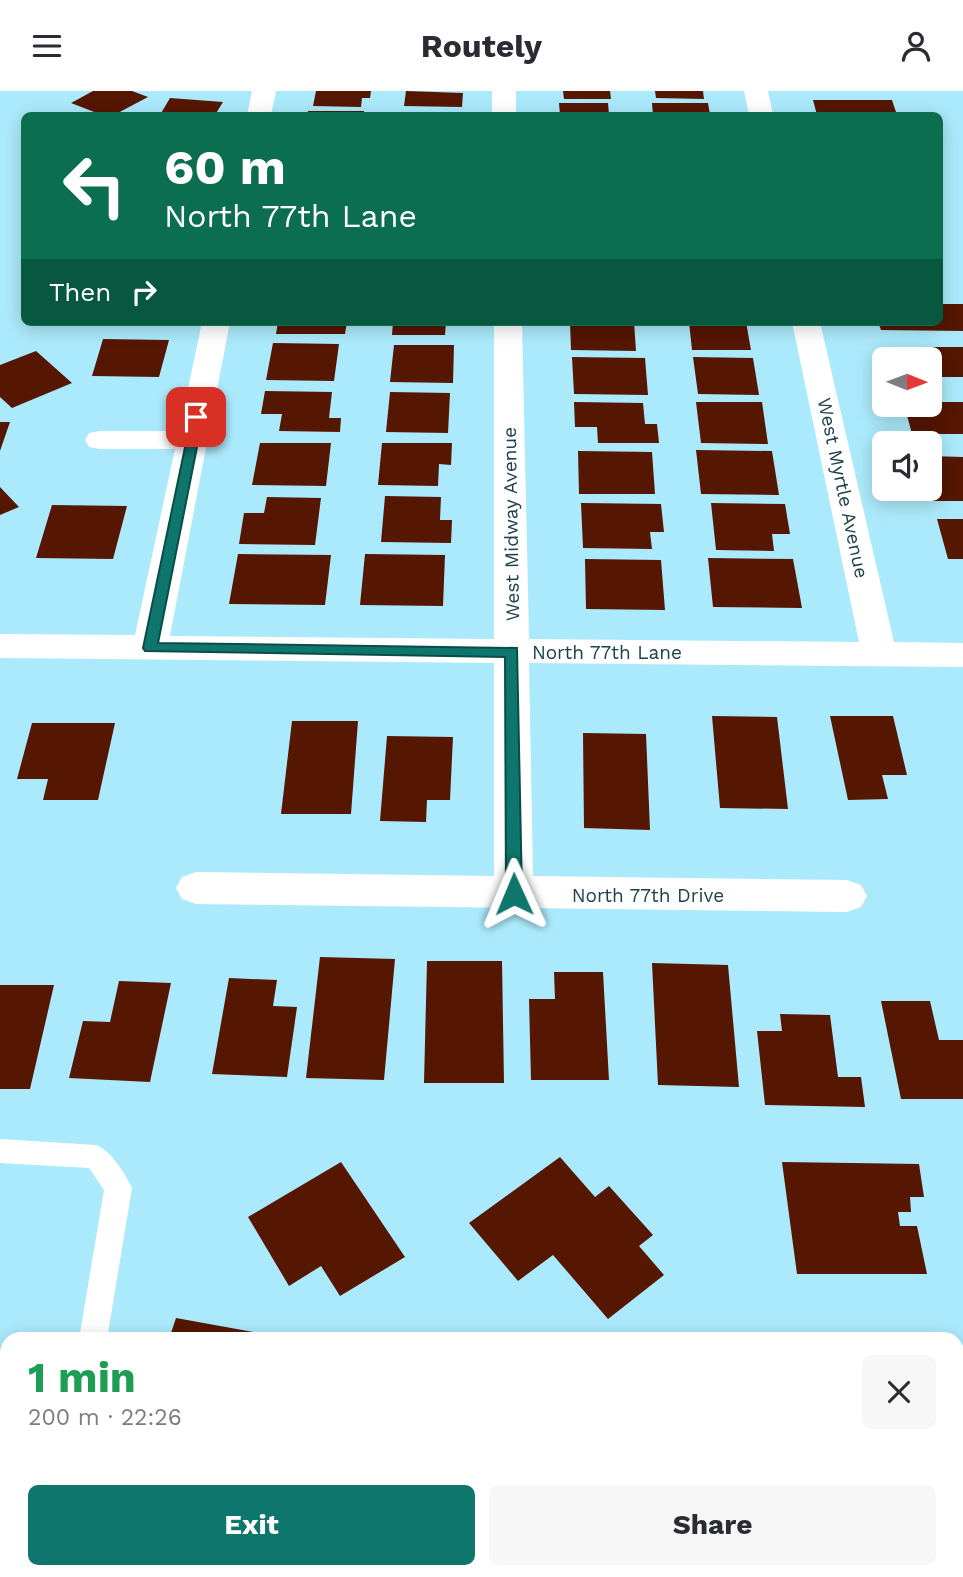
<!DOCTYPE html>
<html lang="en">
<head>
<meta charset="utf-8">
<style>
  body { margin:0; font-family:"Work Sans",sans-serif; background:#f7f7f7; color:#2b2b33; height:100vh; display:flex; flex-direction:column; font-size:26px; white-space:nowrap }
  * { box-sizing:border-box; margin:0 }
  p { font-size:23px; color:#7c7c81 }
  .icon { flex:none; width:38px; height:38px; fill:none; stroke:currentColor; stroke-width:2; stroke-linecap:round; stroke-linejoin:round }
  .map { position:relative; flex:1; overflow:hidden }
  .sheet { position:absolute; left:0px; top:1241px; width:964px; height:247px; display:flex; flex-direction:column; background:#fff; border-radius:21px 21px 0 0; box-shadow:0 4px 18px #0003 }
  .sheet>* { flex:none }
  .banner { position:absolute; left:21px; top:21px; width:922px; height:214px; border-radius:10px; box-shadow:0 4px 18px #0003; background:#0b6e4f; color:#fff; overflow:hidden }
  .needle { width:46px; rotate:91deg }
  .buttons { position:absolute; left:872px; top:256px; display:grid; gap:14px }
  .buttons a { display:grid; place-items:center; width:70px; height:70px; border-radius:10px; background:#fff; box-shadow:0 4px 18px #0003; font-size:35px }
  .pin { position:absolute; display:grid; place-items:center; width:60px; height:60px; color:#fff; margin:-30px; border-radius:14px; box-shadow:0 4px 10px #0006 }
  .me { position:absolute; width:77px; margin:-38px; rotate:359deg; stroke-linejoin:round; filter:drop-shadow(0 0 5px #0008) }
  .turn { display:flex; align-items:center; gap:24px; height:147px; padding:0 28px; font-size:32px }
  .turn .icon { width:91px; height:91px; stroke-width:2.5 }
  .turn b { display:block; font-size:49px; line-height:60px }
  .then { display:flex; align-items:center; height:66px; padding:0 28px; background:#0003; gap:14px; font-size:26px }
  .round { display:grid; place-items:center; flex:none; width:74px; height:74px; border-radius:10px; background:#f7f7f7 }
  .overview { display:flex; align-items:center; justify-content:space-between; height:119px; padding:0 28px }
  h1 { font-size:42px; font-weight:700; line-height:52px; color:#1e9e55 }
  .action { display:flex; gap:14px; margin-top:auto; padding:14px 28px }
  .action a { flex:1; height:80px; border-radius:10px; background:#0f766e; color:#fff; font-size:28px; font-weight:700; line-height:80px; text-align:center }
  .action a+a { background:#f7f7f7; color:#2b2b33 }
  header { display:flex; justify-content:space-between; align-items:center; height:91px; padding:0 28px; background:#fff; font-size:32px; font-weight:700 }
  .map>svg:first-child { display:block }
  .building { fill:#551602 }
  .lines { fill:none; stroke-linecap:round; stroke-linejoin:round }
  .service { fill:#fff; fill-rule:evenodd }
  .minor { fill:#fff; fill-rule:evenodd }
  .route { fill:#0f766e; stroke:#0a4d48; stroke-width:2 }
  .labels { text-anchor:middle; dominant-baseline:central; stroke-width:7; stroke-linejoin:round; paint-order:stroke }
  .street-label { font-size:19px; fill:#20424b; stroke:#fff }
</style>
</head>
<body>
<header><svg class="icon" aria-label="menu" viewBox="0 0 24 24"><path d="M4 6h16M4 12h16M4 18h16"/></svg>Routely<svg class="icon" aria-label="person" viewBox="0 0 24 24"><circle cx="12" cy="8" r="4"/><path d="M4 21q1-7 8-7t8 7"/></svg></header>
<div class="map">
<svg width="963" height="1486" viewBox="0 0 963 1486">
  <rect width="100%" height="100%" fill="#abeafc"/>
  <path class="building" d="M93,0H132L148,6L114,24H102L71,12Z
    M316,0H371L370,7H362L361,16L313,15Z
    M406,0L463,2L462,16L404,15Z
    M563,0H610L611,8H564Z
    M655,0H703L704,8L656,7Z
    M170,7L223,11L215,24H160Z
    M813,9H892L897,24H817Z
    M559,12H608L609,24H560Z
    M652,12H708L710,24H653Z
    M308,20H364V24H307Z
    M407,21H460V24H407Z
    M940,213H963V240L881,239L878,231H940Z
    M278,231H347L345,243H276Z
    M393,231H446L445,244H392Z
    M570,231H634L636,260L571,259Z
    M689,231H746L751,259H692Z
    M103,248L169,249L159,286L92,285Z
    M273,252L339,253L334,290L266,289Z
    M394,254H454L453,292L390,291Z
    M887,256H963V286H929V268H890Z
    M36,260L72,292L12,317L0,306V274Z
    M572,266L645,267L648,304L574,303Z
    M693,266L753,267L759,304L698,303Z
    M265,300L332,301L329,327H341L340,341L279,340L282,323H261Z
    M390,301L450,302L448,342L386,341Z
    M574,311L643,312L645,333H657L659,352H598L597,336H575Z
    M696,311H762L768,353L701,352Z
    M929,311H963V343H912L904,313Z
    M0,331H10L0,360Z
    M260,352H331L326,395L252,394Z
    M382,352H452L451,374L439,373L438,395L378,394Z
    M696,359L772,360L779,404L701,403Z
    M578,360L652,361L655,403H579Z
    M929,365L963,366V410H928L924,397H929Z
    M0,396L19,416L0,424Z
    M385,405L441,406L440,429H452L451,452L381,451Z
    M267,406L321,407L315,454L239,453L244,422H264Z
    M581,412L661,413L664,441H650L652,458L583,457Z
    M711,412L785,413L790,443H772L774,460L716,459Z
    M52,414L127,415L113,468L36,467Z
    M937,428H963V468H948Z
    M238,463L331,464L325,514L229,513Z
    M365,463L445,464L443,515L360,514Z
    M708,467L793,468L802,517L713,516Z
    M585,468L661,469L665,519L586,518Z
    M712,625L777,626L788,718L720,717Z
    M830,625H893L907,684H882L888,708L848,709Z
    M292,630H358L351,723H281Z
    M32,632H115L98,709H43L48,688H17Z
    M583,642L646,643L650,739L584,737Z
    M387,645L453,646L450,709H427L426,731L380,730Z
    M320,866L395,868L384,989L306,987Z
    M427,870H502L504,992H424Z
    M652,872L728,874L739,996L658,994Z
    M554,881H603L609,989H531L529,908H555Z
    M229,887L277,889L273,915L297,916L287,986L212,983Z
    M119,890L171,892L150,991L69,987L83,930L110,931Z
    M0,894H54L30,998H0Z
    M881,910H930L939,949H963V1008H901Z
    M780,923L830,924L838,986H861L865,1016L765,1014L757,940H782Z
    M560,1066L595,1106L609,1095L653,1144L639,1155L664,1184L608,1228L553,1164L518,1190L469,1132Z
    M341,1071L405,1166L340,1205L321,1175L289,1195L248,1126Z
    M782,1071L919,1073L924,1106H910L911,1121H898L900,1135H917L927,1183H797Z
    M176,1227L280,1246V1248H169Z
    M957,1315H963V1405H957Z
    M170,1480H310L311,1486H160Z
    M589,1480H731V1486H589Z"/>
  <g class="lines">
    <path class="service" d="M0,1048L96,1054C112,1060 124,1082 132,1097L107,1248H79L104,1099L89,1077L0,1072Z
      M45,1480H77V1486H45Z"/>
    <path class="minor" d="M252,0H276L271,24H247Z
      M492,0H516V24H492Z
      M744,0H768L773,24H749Z
      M202,231H230L170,545L494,548V231H522L529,548L859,551L792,231H820L894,551L963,552V576L529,572L533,785L847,789L861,794L867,805L861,816L847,821L196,813L182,808L176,797L182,786L196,781L494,785V572L0,567V543L135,544L175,358H100L89,356L85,349L89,342L100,340H179Z
      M454,1480H508V1486H454Z"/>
  </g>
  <path class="route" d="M192,323L203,326L158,552L517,557L522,803L520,807L514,809L506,803L505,566L145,560L143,557Z"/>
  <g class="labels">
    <g class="street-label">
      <text transform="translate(843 397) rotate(78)">West Myrtle Avenue</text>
      <text transform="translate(511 433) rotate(-91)">West Midway Avenue</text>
      <text x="607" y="561">North 77th Lane</text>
      <text x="648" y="804">North 77th Drive</text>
    </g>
  </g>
</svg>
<div class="buttons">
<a><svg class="needle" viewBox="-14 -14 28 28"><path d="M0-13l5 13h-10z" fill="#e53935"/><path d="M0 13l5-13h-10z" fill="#7c7c81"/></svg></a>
<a><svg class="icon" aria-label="sound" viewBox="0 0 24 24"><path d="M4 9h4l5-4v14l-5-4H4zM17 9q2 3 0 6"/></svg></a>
</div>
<div class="pin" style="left:196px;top:326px;background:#d93025"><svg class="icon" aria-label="arrive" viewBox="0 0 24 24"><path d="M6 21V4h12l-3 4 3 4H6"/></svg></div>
<svg class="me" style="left:514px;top:803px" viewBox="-20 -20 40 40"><path d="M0-17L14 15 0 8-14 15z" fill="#0f766e" stroke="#fff" stroke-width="4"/></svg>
<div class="banner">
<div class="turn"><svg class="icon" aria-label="left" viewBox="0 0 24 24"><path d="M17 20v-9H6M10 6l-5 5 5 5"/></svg><div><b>60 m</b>North 77th Lane</div></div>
<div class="then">Then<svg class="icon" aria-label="right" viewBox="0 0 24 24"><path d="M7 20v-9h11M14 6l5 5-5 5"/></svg></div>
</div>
<section class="sheet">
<div class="overview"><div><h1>1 min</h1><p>200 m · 22:26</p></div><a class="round"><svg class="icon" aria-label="close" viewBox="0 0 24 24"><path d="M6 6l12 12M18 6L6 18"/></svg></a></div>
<div class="action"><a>Exit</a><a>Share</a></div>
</section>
</div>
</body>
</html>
